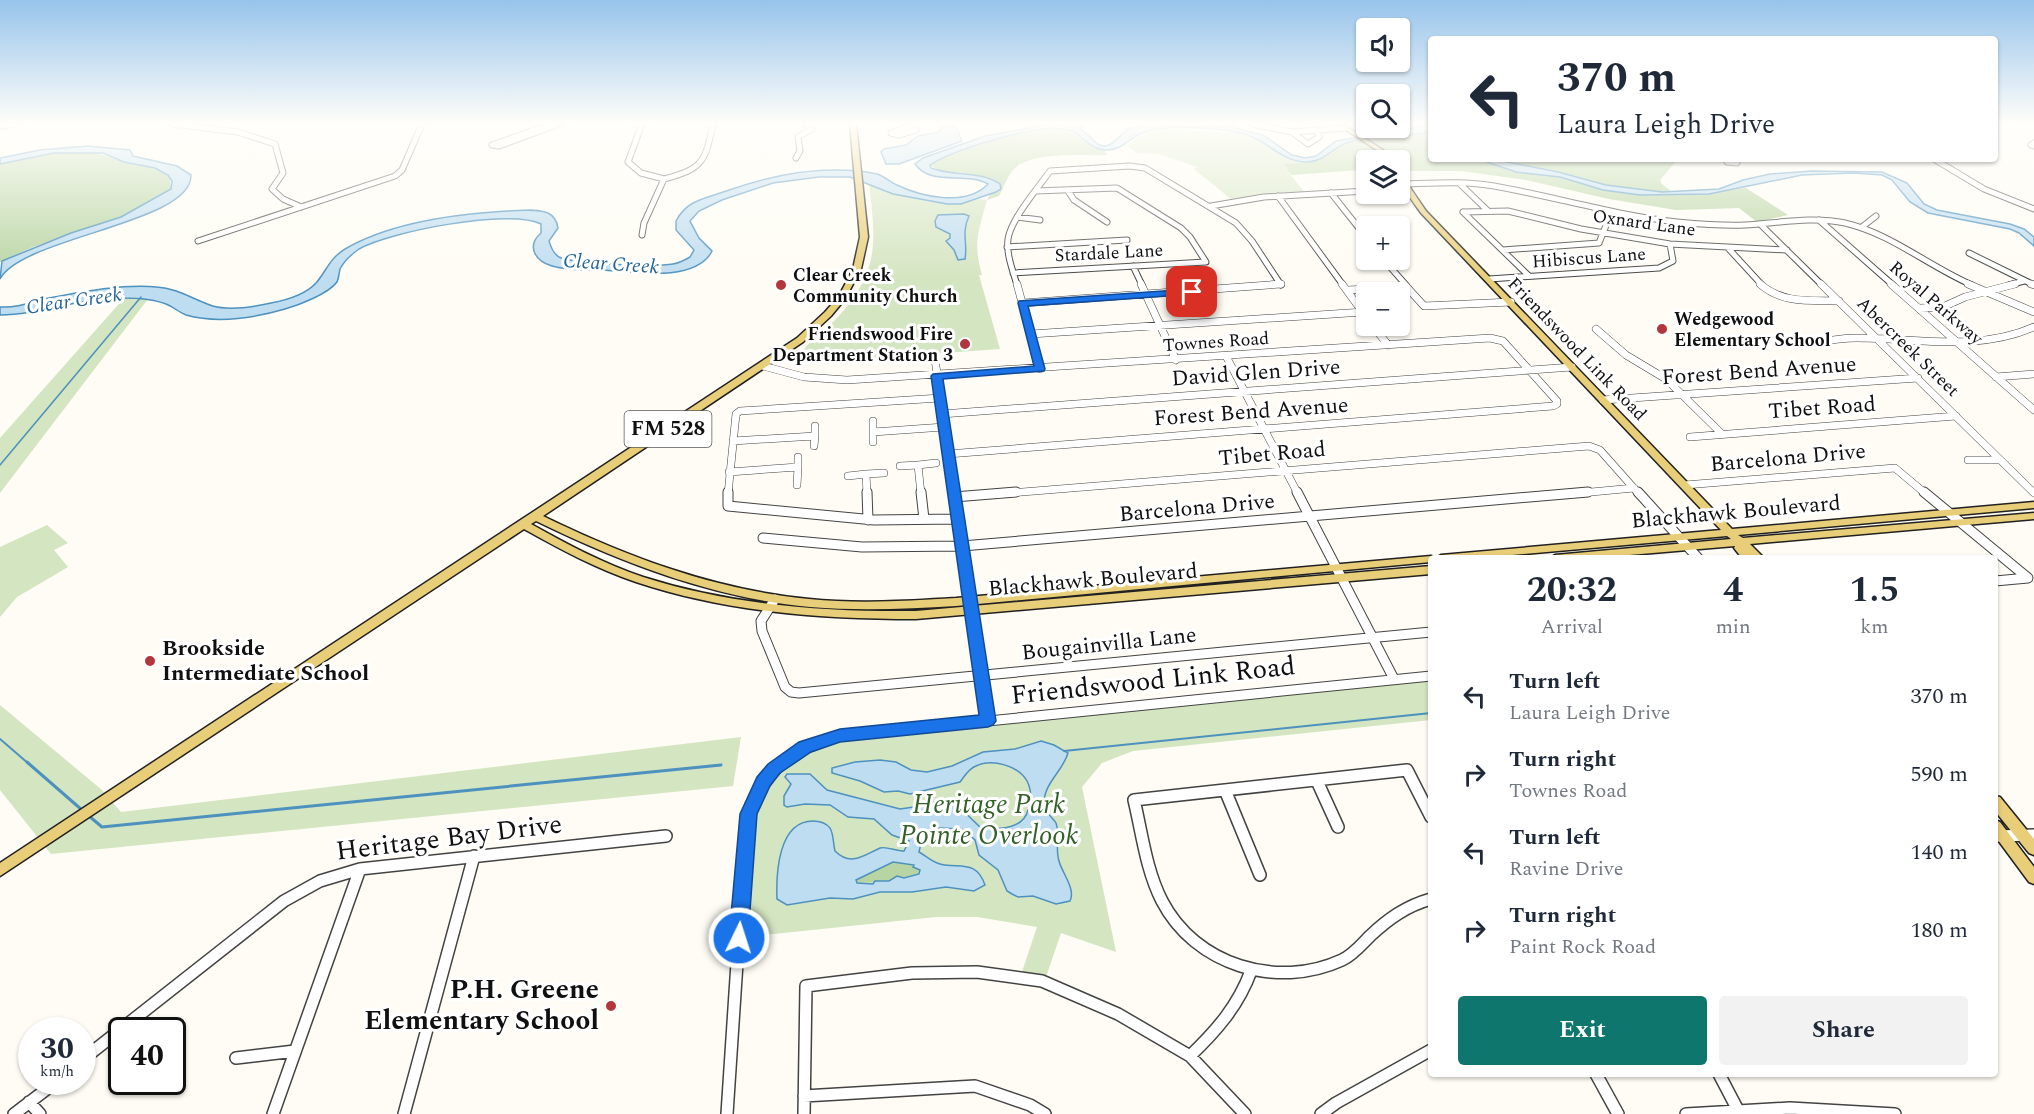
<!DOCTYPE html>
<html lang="en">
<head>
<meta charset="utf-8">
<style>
  body { margin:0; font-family:Spectral,serif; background:#f2f2f3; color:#1f2937; height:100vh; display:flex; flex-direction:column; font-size:22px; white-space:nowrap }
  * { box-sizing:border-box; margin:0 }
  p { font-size:20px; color:#747a83 }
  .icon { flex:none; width:33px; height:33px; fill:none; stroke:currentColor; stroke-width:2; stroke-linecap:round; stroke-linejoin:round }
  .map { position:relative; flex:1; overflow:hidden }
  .panel { position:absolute; left:1428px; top:555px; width:570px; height:522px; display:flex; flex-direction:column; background:#fff; border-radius:6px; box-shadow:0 2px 4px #0004 }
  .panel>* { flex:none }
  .banner { position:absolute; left:1428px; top:36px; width:570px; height:126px; border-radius:6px; box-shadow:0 2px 4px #0004; background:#fff; color:#1f2937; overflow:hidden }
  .fabs { position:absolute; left:1356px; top:18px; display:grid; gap:12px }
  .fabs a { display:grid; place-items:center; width:54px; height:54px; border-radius:6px; background:#fff; box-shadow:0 2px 4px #0004; font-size:30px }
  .speed { position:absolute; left:18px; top:1017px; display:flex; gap:12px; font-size:30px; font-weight:700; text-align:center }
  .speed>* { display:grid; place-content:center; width:78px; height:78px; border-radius:50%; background:#fff; box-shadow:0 2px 4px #0004; line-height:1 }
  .speed small { font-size:15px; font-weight:400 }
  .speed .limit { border:3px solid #111; border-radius:9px; background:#fff; color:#111 }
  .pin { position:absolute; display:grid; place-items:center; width:51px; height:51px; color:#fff; margin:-26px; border-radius:12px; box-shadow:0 3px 9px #0006 }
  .me { position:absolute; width:66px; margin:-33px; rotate:4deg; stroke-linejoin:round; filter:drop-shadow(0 0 4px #0008) }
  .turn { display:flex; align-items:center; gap:21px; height:126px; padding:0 30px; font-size:27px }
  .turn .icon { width:78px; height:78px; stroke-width:2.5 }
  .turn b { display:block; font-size:42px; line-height:51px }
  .eta { display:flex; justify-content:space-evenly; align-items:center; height:102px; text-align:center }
  .eta b { font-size:36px; font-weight:700; line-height:42px }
  .primary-button { display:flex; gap:12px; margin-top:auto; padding:12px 30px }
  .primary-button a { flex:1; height:69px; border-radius:6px; background:#0f766e; color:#fff; font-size:24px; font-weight:700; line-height:69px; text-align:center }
  .primary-button a+a { background:#f2f2f3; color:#1f2937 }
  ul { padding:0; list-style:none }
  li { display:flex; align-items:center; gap:18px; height:78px; padding:0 30px }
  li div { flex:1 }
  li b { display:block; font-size:22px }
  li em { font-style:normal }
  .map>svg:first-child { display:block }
  .green { fill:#d4e5c1 }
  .forest { fill:#b8d4a2 }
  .water { fill:#beddf0; stroke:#4d91bf; stroke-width:1.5; fill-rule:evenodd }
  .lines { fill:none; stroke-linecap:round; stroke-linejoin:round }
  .stream-far2 { stroke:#4d91bf; stroke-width:1.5 }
  .stream-far1 { stroke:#4d91bf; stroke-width:2 }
  .stream { stroke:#4d91bf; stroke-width:3 }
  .minor-far3-casing { stroke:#434343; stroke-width:7 }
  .minor-far2-casing { stroke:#434343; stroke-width:8 }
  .minor-far1-casing { stroke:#434343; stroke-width:11 }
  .minor-casing { stroke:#434343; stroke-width:14 }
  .major-casing { stroke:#212121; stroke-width:3 }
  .minor-far3 { stroke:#fff; stroke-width:5 }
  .minor-far2 { stroke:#fff; stroke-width:7 }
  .minor-far1 { stroke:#fff; stroke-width:9 }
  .minor { stroke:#fff; stroke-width:11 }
  .major { fill:#e9ce79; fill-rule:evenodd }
  .route { fill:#1a73e8; stroke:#114b97; stroke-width:1.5 }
  .poi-dot { fill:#b1373d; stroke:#fff; stroke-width:2 }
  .labels { text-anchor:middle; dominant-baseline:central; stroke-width:6; stroke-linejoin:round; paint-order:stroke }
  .far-street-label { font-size:18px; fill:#101010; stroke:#fff }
  .far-poi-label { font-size:18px; font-weight:bold; fill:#101010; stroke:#fff; text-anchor:start }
  .far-water-label { font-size:20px; font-style:italic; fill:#266495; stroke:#fff }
  .shield { fill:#fff; stroke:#585858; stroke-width:1.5 }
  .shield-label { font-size:21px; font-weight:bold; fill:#101010 }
  .street-label { font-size:22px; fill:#101010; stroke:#fff }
  .poi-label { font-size:22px; font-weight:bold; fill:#101010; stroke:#fff; text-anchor:start }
  .near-street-label { font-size:27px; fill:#101010; stroke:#fff }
  .near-park-label { font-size:27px; font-style:italic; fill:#336127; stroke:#fff }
  .near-poi-label { font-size:27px; font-weight:bold; fill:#101010; stroke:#fff; text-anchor:end }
</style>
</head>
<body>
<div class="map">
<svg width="2034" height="1114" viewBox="0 0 2034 1114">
  <rect width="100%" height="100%" fill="#fefcf4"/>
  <path class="green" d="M1166,129L1250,134C1268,142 1283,158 1302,162L1283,165L1304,192L1231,199L1194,169L1197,167L1159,154L1136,153L1128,146C1140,134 1149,131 1166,129Z
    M869,183L893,194L931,202L961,204L979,199L987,200C978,232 973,243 982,275H979L1000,349L860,359L811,354L813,352L804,349C813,338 825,330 835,320C880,272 876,244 869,183Z
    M125,297L148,299L0,493V438Z
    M47,525L68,543L54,550L68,567L17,597L0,617V547Z
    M1431,681V720L1133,751L1102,763L1082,787L1116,952L1061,933L1046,977L1022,972L1037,927L977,917H936L744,937L752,819L764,788L793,758L840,739Z
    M0,705L102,790L121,812L741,737L733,786L51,854L0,790Z"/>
  <path class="forest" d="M1056,128C1075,131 1086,145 1104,150L1107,155C1083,156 1028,151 1012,171C1007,178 1003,188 999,196L987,200L990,195L1001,189L964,173L940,171L930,165L936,160L1002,137Z
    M1431,130V159H1478L1516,172L1560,177L1591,187L1640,195L1699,194L1746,188L1788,215L1757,222L1739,208L1676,210L1609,199L1526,180L1461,171H1400V160H1366V177L1360,170L1291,175L1283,164L1311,162L1324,158L1348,142L1422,134Z
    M88,152C101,153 112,158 125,162C141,167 157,166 170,177L171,189L121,217L33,247L0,262V164L54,153Z
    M1492,159H1678L1660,180L1662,184L1671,191L1662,192L1606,185L1558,172Z
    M893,862L908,863L920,870L919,875L904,878L897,876C885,885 871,881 857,883L856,880Z"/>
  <path class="water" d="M1051,124L1072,127L1086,124L1080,128C1083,132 1087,133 1090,137C1107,157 1115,139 1128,129C1132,127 1138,127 1142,126L1231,127L1263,135L1292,155L1305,158L1316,156L1336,141L1431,125V130L1422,134C1399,136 1371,135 1349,142C1333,147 1324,163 1305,162C1280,161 1264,137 1240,133C1215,128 1168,124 1145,132C1129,137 1123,151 1105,150C1089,149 1083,135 1069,130C1043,122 953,149 930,165L931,168C954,177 979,170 1000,184L1001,189L996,192L961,204H947L893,194L850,177H819L773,183L722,200L699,211L690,221L699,238L712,251C696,283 632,272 603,270C586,269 568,271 552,266C535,261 526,246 541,233V224C510,208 388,232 359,249C352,254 344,261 340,269C339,273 339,278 337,282C328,294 299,305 285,309C254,318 218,324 186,315C178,312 174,307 166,304C153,299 136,298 122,298C80,297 41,315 0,315V307C16,308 29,303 44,299C81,292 120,284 157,287C177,288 194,300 213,306C231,311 253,307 271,303C287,300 305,295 316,283C328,269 328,260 345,249C391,222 455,214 507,211C520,211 536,208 548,213C554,216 557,221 558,228L549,241C551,247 553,253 559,257C573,264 655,267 673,264C679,263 685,260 690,257L694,250L676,230V221C687,199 708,198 729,190C765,178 798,170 836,170C849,170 865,171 877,174C884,176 890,182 897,185C922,197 966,207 988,184C966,171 931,187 915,164L923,158L985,136Z
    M943,127H956L962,141L899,164H886L881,152L884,149L906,145L918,136L939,132Z
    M88,146L130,150L133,156L177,166L191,175C193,223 22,237 0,279L2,261L71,233L121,217L171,189L172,181L168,175L155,168L124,162L103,153H54L0,164V158L40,150Z
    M1478,159H1492L1558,172L1606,185L1662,192L1719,189L1743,180L1770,174L1812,171L1882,172L1907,183L1924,204L1937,210L2010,224L2024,229L2034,237V246L2019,233L2010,229L1928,213L1910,202L1892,180L1882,175L1853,173L1802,175L1709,194L1640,195L1603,190L1560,177L1516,172Z
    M964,214L969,216C961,233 968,244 965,259L958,260L954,250L946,241L950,238V234L936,227L935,221L938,215Z
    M1041,741L1054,745L1068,753C1063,771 1044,783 1044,803C1044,813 1052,816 1056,823C1060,834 1055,849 1059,861C1062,873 1076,889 1070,901L1056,904L1033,896L1018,897L1012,894L1007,891L998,870L979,855L975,840L962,829L939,828L931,832L921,843L919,852C926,856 932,862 940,864C959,869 976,859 985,885L974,891L946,887L912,892H880L853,899L830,898L787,905L777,899C776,874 778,821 813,821C820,821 826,823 830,828C834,835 833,844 835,851C851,867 864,855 880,848C886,846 896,851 904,851L909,841L892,835L874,819L848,817L830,805L805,804L787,807L784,805V796L791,784L785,777L787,774H810L827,790L900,809L921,806L939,800H952L981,828L986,825C1000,832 1024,827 1028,810L1032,809C1031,799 1032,790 1027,781C1019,766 992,758 976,766C968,769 965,776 960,782L910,794L898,791L884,792L860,781L832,773V768L855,762L880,760L896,762L911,770L927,772L952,766L983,752L1015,749ZM893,862L914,865L913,867L920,870L919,874L904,878L897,876L889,881H875L873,884L857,883L856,880Z"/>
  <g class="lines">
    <path class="stream-far2" d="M0,465L141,297"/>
    <path class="stream-far1" d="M0,739L29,764
      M1064,751L1431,713"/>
    <path class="stream" d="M27,762L82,810
      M89,816L102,827L721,765"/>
    <g class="minor-far3-casing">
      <path id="minor-far3" d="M172,124L238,132L275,144L283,173L272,189L283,199L301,207
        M551,124L492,145L499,146L559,124
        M1252,124L1292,132L1346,128
        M913,125L916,130L899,135L891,133Z
        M0,126L14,124
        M1292,132L1308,144L1319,137L1317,130
        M2034,143L2031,145L2034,146
        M796,158L800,151L798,137L812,129L806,124
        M1934,159L1984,189L2034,209
        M1729,160L1737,163L1727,162Z
        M628,162L642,124
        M628,162L641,173L664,179
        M1459,183L1487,210
        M1407,184C1436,183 1465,181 1494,186C1556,197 1614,215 1677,222C1699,224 1723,226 1745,225C1779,223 1812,216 1845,223C1892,234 1928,266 1972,285
        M1068,191L1074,200L1107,222
        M1331,193L1366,237
        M1278,196L1343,285
        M1211,206L1264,197L1366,191
        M1463,212L1508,211L1581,229L1670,244L1787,250
        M1463,212L1529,276
        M1017,217L1040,220
        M1819,220L1893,285
        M1760,224L1822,285
        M1862,227L1876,216
        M642,235L644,223L664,179C703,169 705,162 713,124
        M198,241L395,176L402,170L422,124
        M1007,247L1127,240
        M1728,248L1762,285
        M1503,250L1599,243L1611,213
        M1969,253L2034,285
        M1384,260L1406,285
        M1133,266L1142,285
        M1013,273L1206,262L1190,237L1181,228L1117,188L1035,191
        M1489,279L1659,268L1673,261L1670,244
        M1017,285C1013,271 1006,254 1008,239C1011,219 1038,188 1050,171L1129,166L1145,168L1236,223L1252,241L1281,285
        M2009,285L2024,281"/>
    </g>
    <g class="minor-far2-casing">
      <path id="minor-far2" d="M1017,284L1040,369
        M1141,284L1176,360
        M1342,284L1364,314
        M1404,284L1424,306L1511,302
        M1760,284C1783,304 1810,300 1839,301
        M1821,284L2034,493
        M1891,284L2034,410
        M1968,284L2034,312
        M2031,284L2034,285
        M1348,290L1406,287
        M1023,303L1281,284
        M1920,308L1943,307L1965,297L2015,284
        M1373,326L1388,345
        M1596,329L1626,355L1666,379L1722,434
        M1031,334L1363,312
        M1807,344C1824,341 1840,338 1857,338C1916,338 1978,352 2034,327
        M934,353L955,494
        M1226,356L1298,494
        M763,366L804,377L847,380L1490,338L1503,341L1557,401V404L1553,406L948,454
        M1996,377L2034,374
        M1603,400L1918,378
        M942,414L1572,367
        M873,421V432L944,427
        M815,426V436
        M873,432V442
        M1690,437L1956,416
        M733,441L815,436L814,446
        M798,457V467
        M1968,460H2000
        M900,466L918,465
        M729,472L798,467L797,485
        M848,476L866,474
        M1685,485L1895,468L1926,494
        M728,494L736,414L740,411L940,398
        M867,494L866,474L884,473
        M921,494L918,465L936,463
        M998,494L1589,446L1600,450L1639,494
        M1570,494L1634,488"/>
    </g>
    <g class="minor-far1-casing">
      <path id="minor-far1" d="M728,492V506L874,520L957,519
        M867,492L868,520
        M921,492L924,519
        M954,492L988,721
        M1297,492L1394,679
        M1638,492L1698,558
        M1924,492L2028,578
        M954,497L1016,492
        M763,538L862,547L962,546L1588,492
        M1995,581L2028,578
        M775,599L761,621L762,631L785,687L791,692L799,693L1431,632
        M781,764L805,749L840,736L1431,676"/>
    </g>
    <g class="minor-casing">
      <path id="minor" d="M1317,781L1338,827
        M1225,790L1260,875
        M1431,817L1407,770L1134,800C1142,833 1146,870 1162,901C1195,965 1277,990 1342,960C1353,955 1361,945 1370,936C1388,919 1406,906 1431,899
        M1995,836L2034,835
        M1190,1056C1217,1030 1238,1006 1251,971
        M236,1058L295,1051
        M82,1060L284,901L320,881L360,869L666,836
        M1596,1074L1618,1114
        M1719,1074L1740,1114
        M804,1096L975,1086L1030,1105L1045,1114
        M29,1102L40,1114
        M14,1114L56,1082
        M273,1114L360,869
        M404,1114L474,856
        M727,1114L746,827C753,802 762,779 783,762
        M804,1114L806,986L912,973L977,972L1042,981L1118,1014L1190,1056L1245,1114
        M1321,1114L1336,1103L1431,1050
        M1686,1114L1790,1108L1895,1114"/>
    </g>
    <g class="major-casing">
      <path id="major" d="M850,124H856L868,237L861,269L845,299L831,316L803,342L543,516C627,557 715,590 809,599C858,604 907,601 956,598L1431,556L1436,558H1431V562L956,606C907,609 858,611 810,607C713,598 622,563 536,521L531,524C567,544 604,564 643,577C731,605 824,612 916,611L1431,566V574L916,619C821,619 726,612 636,582C597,569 560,549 524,529L0,876V863L797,338L825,312L839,296L853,269L860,237Z
        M1337,124H1343L1398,160H1392Z
        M1400,165L1403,167L1411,189L1426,211L1732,529L2034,502V508L1738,535L1743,538L2034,513V519L1750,544L1764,558H1742L1734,548L1735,546L1594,558H1550L1555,555L1731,539L1727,536L1479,558H1436L1441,555L1721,530L1421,213C1411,199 1398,183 1400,165Z
        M1995,796L2000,797L2034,839V855L2029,853L1995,811Z
        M1995,820L2000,822L2034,867V884L2029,882L1995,836Z"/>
    </g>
    <use href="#minor-far3" class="minor-far3"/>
    <use href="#minor-far2" class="minor-far2"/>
    <use href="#minor-far1" class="minor-far1"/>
    <use href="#minor" class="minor"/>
    <use href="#major" class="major"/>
  </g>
  <linearGradient id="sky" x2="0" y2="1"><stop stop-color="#97c4eb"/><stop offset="0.44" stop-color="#fffefa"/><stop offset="1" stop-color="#fffefa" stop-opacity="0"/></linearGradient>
  <rect width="2034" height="280" fill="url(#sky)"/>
  <path class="route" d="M1192,289L1197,292L1195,294L1028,306L1045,369L1044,371L943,379L996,721L993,725L988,727L840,742L811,752L780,773L770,786L757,814L748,938L745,944L739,946L732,944L729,938L740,814L757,777L768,764L799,742L840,729L979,715L931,376L933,374L1034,366L1018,303L1019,301Z"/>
  <g class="poi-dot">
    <circle cx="781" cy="285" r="6"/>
    <circle cx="1662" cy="329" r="6"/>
    <circle cx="965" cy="344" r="6"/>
    <circle cx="150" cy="661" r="6"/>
    <circle cx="611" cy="1006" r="6"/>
  </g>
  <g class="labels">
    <g class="far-street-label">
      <text transform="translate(1644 223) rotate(8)">Oxnard Lane</text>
      <text transform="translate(1109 253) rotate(-3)">Stardale Lane</text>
      <text transform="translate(1589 258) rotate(-4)">Hibiscus Lane</text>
      <text transform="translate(1936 303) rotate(41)">Royal Parkway</text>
      <text transform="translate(1216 342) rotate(-4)">Townes Road</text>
      <text transform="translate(1908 347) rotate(44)">Abercreek Street</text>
      <text transform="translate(1577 349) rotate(46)">Friendswood Link Road</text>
    </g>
    <g class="far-poi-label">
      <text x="793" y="275">Clear Creek<tspan x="793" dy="21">Community Church</tspan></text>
      <text x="1674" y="319">Wedgewood<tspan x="1674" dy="21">Elementary School</tspan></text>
      <text x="953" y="334" text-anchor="end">Friendswood Fire<tspan x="953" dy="21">Department Station 3</tspan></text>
    </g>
    <g class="far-water-label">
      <text transform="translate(611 264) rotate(4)">Clear Creek</text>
      <text transform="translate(74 301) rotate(-8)">Clear Creek</text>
    </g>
    <rect class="shield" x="624.5" y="411" width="87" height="36" rx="4.5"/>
    <g class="shield-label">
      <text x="668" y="429">FM 528</text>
    </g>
    <g class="street-label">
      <text transform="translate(1759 371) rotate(-4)">Forest Bend Avenue</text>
      <text transform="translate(1256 373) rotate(-4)">David Glen Drive</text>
      <text transform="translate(1822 408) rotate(-4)">Tibet Road</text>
      <text transform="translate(1251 412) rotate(-4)">Forest Bend Avenue</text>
      <text transform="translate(1272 454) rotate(-5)">Tibet Road</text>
      <text transform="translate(1788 458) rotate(-5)">Barcelona Drive</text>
      <text transform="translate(1197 508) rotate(-5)">Barcelona Drive</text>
      <text transform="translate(1736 512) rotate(-5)">Blackhawk Boulevard</text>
      <text transform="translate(1093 580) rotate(-5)">Blackhawk Boulevard</text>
      <text transform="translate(1109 644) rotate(-6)">Bougainvilla Lane</text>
    </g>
    <g class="poi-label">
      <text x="162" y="648">Brookside<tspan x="162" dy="25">Intermediate School</tspan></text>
    </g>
    <g class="near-street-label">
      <text transform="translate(1153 681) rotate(-6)">Friendswood Link Road</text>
      <text transform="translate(449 838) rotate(-7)">Heritage Bay Drive</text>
    </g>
    <g class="near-park-label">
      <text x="989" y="805">Heritage Park<tspan x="989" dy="31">Pointe Overlook</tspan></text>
    </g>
    <g class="near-poi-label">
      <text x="599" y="990">P.H. Greene<tspan x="599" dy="31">Elementary School</tspan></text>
    </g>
  </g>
</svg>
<div class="fabs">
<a><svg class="icon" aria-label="sound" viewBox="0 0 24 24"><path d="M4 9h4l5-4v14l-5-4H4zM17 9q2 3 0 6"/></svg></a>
<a><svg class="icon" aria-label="search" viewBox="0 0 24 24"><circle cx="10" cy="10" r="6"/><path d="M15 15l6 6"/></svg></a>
<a><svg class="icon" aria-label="layers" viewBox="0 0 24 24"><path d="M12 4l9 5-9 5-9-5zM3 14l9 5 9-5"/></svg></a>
<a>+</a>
<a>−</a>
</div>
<div class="speed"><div>30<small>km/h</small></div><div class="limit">40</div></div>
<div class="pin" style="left:1192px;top:292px;background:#d93025"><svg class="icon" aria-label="arrive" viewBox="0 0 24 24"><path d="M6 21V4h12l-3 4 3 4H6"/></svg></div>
<svg class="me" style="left:739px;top:938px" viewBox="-20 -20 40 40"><circle r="17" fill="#1a73e8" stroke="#fff" stroke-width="3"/><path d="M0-11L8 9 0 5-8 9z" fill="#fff"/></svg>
<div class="banner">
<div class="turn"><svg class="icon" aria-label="left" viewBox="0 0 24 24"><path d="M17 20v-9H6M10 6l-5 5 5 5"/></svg><div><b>370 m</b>Laura Leigh Drive</div></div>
</div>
<section class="panel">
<div class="eta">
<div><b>20:32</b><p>Arrival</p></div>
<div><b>4</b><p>min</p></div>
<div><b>1.5</b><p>km</p></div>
</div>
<ul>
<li><svg class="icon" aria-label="left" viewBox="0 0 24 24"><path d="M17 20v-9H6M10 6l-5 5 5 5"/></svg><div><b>Turn left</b><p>Laura Leigh Drive</p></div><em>370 m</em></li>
<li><svg class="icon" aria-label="right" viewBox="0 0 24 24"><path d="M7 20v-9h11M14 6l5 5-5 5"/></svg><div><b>Turn right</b><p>Townes Road</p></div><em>590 m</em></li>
<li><svg class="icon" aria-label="left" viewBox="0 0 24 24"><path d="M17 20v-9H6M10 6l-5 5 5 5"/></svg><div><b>Turn left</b><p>Ravine Drive</p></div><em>140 m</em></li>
<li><svg class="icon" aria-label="right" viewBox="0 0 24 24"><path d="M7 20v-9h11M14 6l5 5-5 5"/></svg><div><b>Turn right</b><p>Paint Rock Road</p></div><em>180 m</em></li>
</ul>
<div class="primary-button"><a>Exit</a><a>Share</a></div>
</section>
</div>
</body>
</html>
